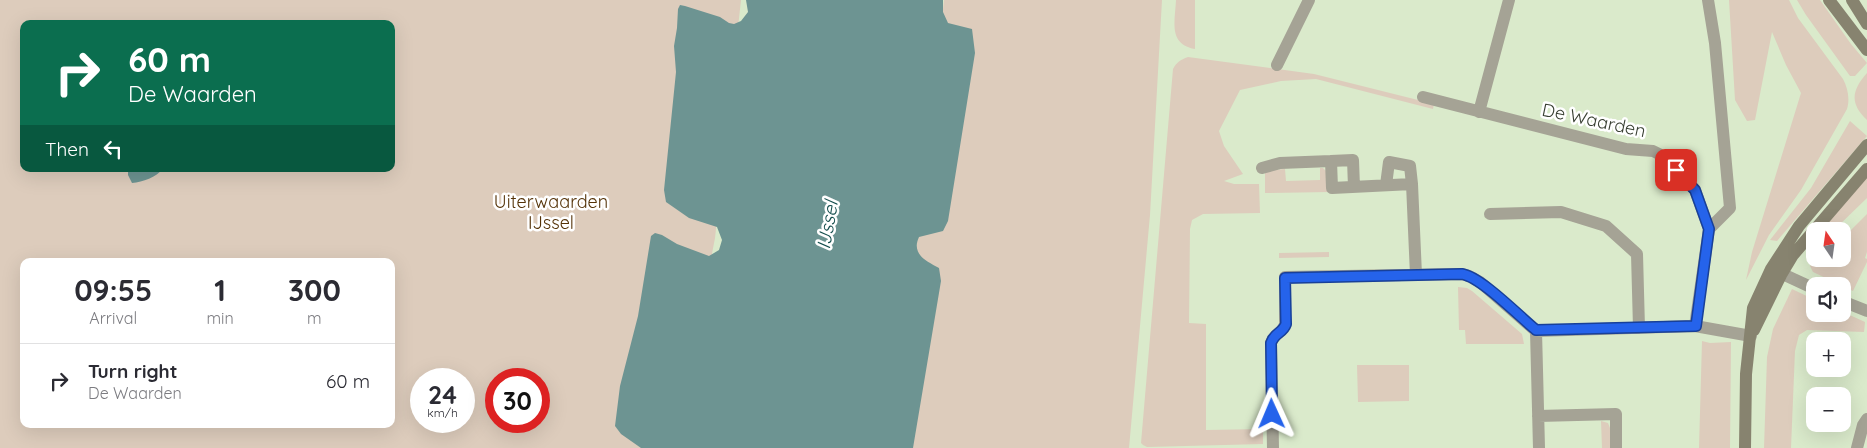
<!DOCTYPE html>
<html lang="en">
<head>
<meta charset="utf-8">
<style>
  body { margin:0; font-family:Quicksand,sans-serif; background:#f2f2f3; color:#2b2b33; height:100vh; display:flex; flex-direction:column; font-size:19px; white-space:nowrap }
  * { box-sizing:border-box; margin:0 }
  p { font-size:16px; color:#7c7c81 }
  .icon { flex:none; width:28px; height:28px; fill:none; stroke:currentColor; stroke-width:2; stroke-linecap:round; stroke-linejoin:round }
  .map { position:relative; flex:1; overflow:hidden }
  .drawer { position:absolute; left:20px; top:258px; width:375px; height:170px; display:flex; flex-direction:column; background:#fff; border-radius:10px; box-shadow:0 5px 20px #0002 }
  .drawer>* { flex:none }
  .hud { position:absolute; left:20px; top:20px; width:375px; height:152px; border-radius:10px; box-shadow:0 5px 20px #0002; background:#0b6e4f; color:#fff; overflow:hidden }
  .needle { width:32px; rotate:347deg }
  .controls { position:absolute; left:1806px; top:222px; display:grid; gap:10px }
  .controls a { display:grid; place-items:center; width:45px; height:45px; border-radius:10px; background:#fff; box-shadow:0 5px 20px #0002; font-size:25px }
  .speed { position:absolute; left:410px; top:368px; display:flex; gap:10px; font-size:25px; font-weight:700; text-align:center }
  .speed>* { display:grid; place-content:center; width:65px; height:65px; border-radius:50%; background:#fff; box-shadow:0 5px 20px #0002; line-height:1 }
  .speed small { font-size:12px; font-weight:400 }
  .speed .limit { border:8px solid #d22; background:#fff; color:#111 }
  .pin { position:absolute; display:grid; place-items:center; width:42px; height:42px; color:#fff; margin:-21px; border-radius:10px; box-shadow:0 2px 8px #0006 }
  .me { position:absolute; width:55px; margin:-28px; rotate:359deg; stroke-linejoin:round; filter:drop-shadow(0 0 4px #0008) }
  .turn { display:flex; align-items:center; gap:18px; height:105px; padding:0 25px; font-size:22px }
  .turn .icon { width:65px; height:65px; stroke-width:2.5 }
  .turn b { display:block; font-size:35px; line-height:42px }
  .then { display:flex; align-items:center; height:48px; padding:0 25px; background:#0003; gap:10px; font-size:19px }
  .eta { display:flex; justify-content:space-evenly; align-items:center; height:85px; text-align:center }
  .eta b { font-size:30px; font-weight:700; line-height:35px }
  ul { padding:0; list-style:none }
  li { display:flex; align-items:center; gap:15px; height:75px; padding:0 25px; border-top:1px solid #e1e1e2 }
  li div { flex:1 }
  li b { display:block; font-size:19px }
  li em { font-style:normal }
  .map>svg:first-child { display:block }
  .green { fill:#ddccbc; fill-rule:evenodd }
  .water { fill:#6d9492 }
  .lines { fill:none; stroke-linecap:round; stroke-linejoin:round }
  .street { stroke:#a5a395; stroke-width:12 }
  .secondary { stroke:#87836f; stroke-width:12 }
  .route-casing { stroke:#184099; stroke-width:12 }
  .route { stroke:#2563eb; stroke-width:9 }
  .labels { text-anchor:middle; dominant-baseline:central; stroke-width:5; stroke-linejoin:round; paint-order:stroke }
  .street-label { font-size:18px; fill:#383f32; stroke:#fff }
  .park-label { font-size:18px; fill:#543207; stroke:#fff }
  .water-label { font-size:19px; font-style:italic; fill:#144e4d; stroke:#fff }
</style>
</head>
<body>
<div class="map">
<svg width="1867" height="448" viewBox="0 0 1867 448">
  <rect width="100%" height="100%" fill="#daeacb"/>
  <path class="green" d="M0,0H741L715,238L675,448H0ZM24,24H391V169H24ZM24,261H391V424H24ZM421,379H464V421H421ZM496,379H539V421H496Z
    M944,0H1162L1150,215L1129,448H879L917,242Z
    M1176,0H1195V49C1168,44 1175,22 1176,0Z
    M1729,0H1789L1798,18L1843,79C1848,88 1850,100 1847,109L1801,190L1769,235L1746,280L1752,252L1801,93L1786,65L1772,32L1755,120L1747,121L1735,100Z
    M1797,0H1820L1851,44L1867,63L1855,76H1850L1806,15Z
    M1188,57L1314,74L1434,104L1433,109L1316,79L1281,81L1240,90L1219,131L1224,146L1243,174L1224,181L1234,184H1259L1260,213L1203,214L1192,220L1190,229L1189,323L1206,324V430L1263,429V444L1147,447L1143,445L1141,443L1173,69C1177,62 1180,60 1188,57Z
    M1867,73V120C1849,103 1852,90 1867,73Z
    M1850,121L1867,136L1777,241L1770,240L1811,188Z
    M1320,168H1323L1327,172L1330,192L1265,193V173L1273,170L1285,169L1286,181L1320,180Z
    M1867,176V198L1833,231H1818Z
    M1867,214V252L1865,258L1867,259V262L1853,291L1813,272L1810,266L1817,259H1842L1843,238Z
    M1329,252V257L1279,258V253Z
    M1458,287L1467,288L1472,291L1522,334L1524,344H1466L1465,330H1459Z
    M1792,289L1815,300V314H1842L1843,312L1865,322L1864,332L1807,330L1799,335L1795,351L1791,448H1764L1767,357L1773,329Z
    M1702,341L1710,343L1731,342L1730,448H1699Z
    M1357,365H1409V401L1358,402Z
    M1601,421L1608,423L1610,428L1611,448H1602Z"/>
  <path class="water" d="M746,0H943V12L948,23L972,29L975,53L948,221L943,231L919,237C911,254 926,261 939,268L941,281L913,448H641L621,434L615,426L620,386L638,316L651,236L655,233L662,235L677,244L709,256L719,250L722,240L717,227L689,218L666,202L664,190L676,72L674,46L677,28L678,9L680,5L685,6L720,17L729,23L734,24L741,21L748,12Z
    M128,169H163C156,177 143,182 132,183L128,175Z"/>
  <g class="lines">
    <path class="street" d="M1708,0L1715,43L1730,208L1709,229
      M1277,65L1309,0
      M1423,97L1626,149L1653,151L1665,157L1695,190L1709,229L1695,326
      M1479,112L1509,0
      M1331,161L1353,160L1354,187
      M1262,168L1280,163L1331,161L1332,188L1412,184L1416,275
      M1386,185L1389,162L1410,166L1412,184
      M1490,214L1561,212L1606,226L1637,254L1639,328
      M1772,269L1815,289
      M1842,301L1867,311
      M1536,331L1539,448
      M1538,416L1616,414V448
      M1273,448L1271,343C1274,333 1283,333 1285,324V277L1462,274L1469,276L1480,282L1536,331L1695,326L1751,336
      M1857,448L1863,425L1867,419"/>
    <path class="secondary" d="M1829,0L1867,50
      M1852,0L1867,24
      M1754,330L1781,275L1793,255L1867,169
      M1745,448L1746,374L1753,308L1771,269L1799,226L1867,145"/>
  </g>
  <g class="lines">
    <g class="route-casing">
      <path id="route" d="M1272,414L1271,343C1274,333 1283,333 1286,324L1285,278L1462,274C1481,277 1519,316 1536,330L1696,326L1709,229L1695,190L1676,170"/>
    </g>
    <use href="#route" class="route"/>
  </g>
  <g class="labels">
    <g class="street-label">
      <text transform="translate(1594 120) rotate(12)">De Waarden</text>
    </g>
    <g class="park-label">
      <text x="551" y="201">Uiterwaarden<tspan x="551" dy="21">IJssel</tspan></text>
    </g>
    <g class="water-label">
      <text transform="translate(827 225) rotate(-80)">IJssel</text>
    </g>
  </g>
</svg>
<div class="controls">
<a><svg class="needle" viewBox="-14 -14 28 28"><path d="M0-13l5 13h-10z" fill="#e53935"/><path d="M0 13l5-13h-10z" fill="#7c7c81"/></svg></a>
<a><svg class="icon" aria-label="sound" viewBox="0 0 24 24"><path d="M4 9h4l5-4v14l-5-4H4zM17 9q2 3 0 6"/></svg></a>
<a>+</a>
<a>−</a>
</div>
<div class="speed"><div>24<small>km/h</small></div><div class="limit">30</div></div>
<div class="pin" style="left:1676px;top:170px;background:#d93025"><svg class="icon" aria-label="arrive" viewBox="0 0 24 24"><path d="M6 21V4h12l-3 4 3 4H6"/></svg></div>
<svg class="me" style="left:1272px;top:414px" viewBox="-20 -20 40 40"><path d="M0-17L14 15 0 8-14 15z" fill="#2563eb" stroke="#fff" stroke-width="4"/></svg>
<div class="hud">
<div class="turn"><svg class="icon" aria-label="right" viewBox="0 0 24 24"><path d="M7 20v-9h11M14 6l5 5-5 5"/></svg><div><b>60 m</b>De Waarden</div></div>
<div class="then">Then<svg class="icon" aria-label="left" viewBox="0 0 24 24"><path d="M17 20v-9H6M10 6l-5 5 5 5"/></svg></div>
</div>
<section class="drawer">
<div class="eta">
<div><b>09:55</b><p>Arrival</p></div>
<div><b>1</b><p>min</p></div>
<div><b>300</b><p>m</p></div>
</div>
<ul>
<li><svg class="icon" aria-label="right" viewBox="0 0 24 24"><path d="M7 20v-9h11M14 6l5 5-5 5"/></svg><div><b>Turn right</b><p>De Waarden</p></div><em>60 m</em></li>
</ul>
</section>
</div>
</body>
</html>
